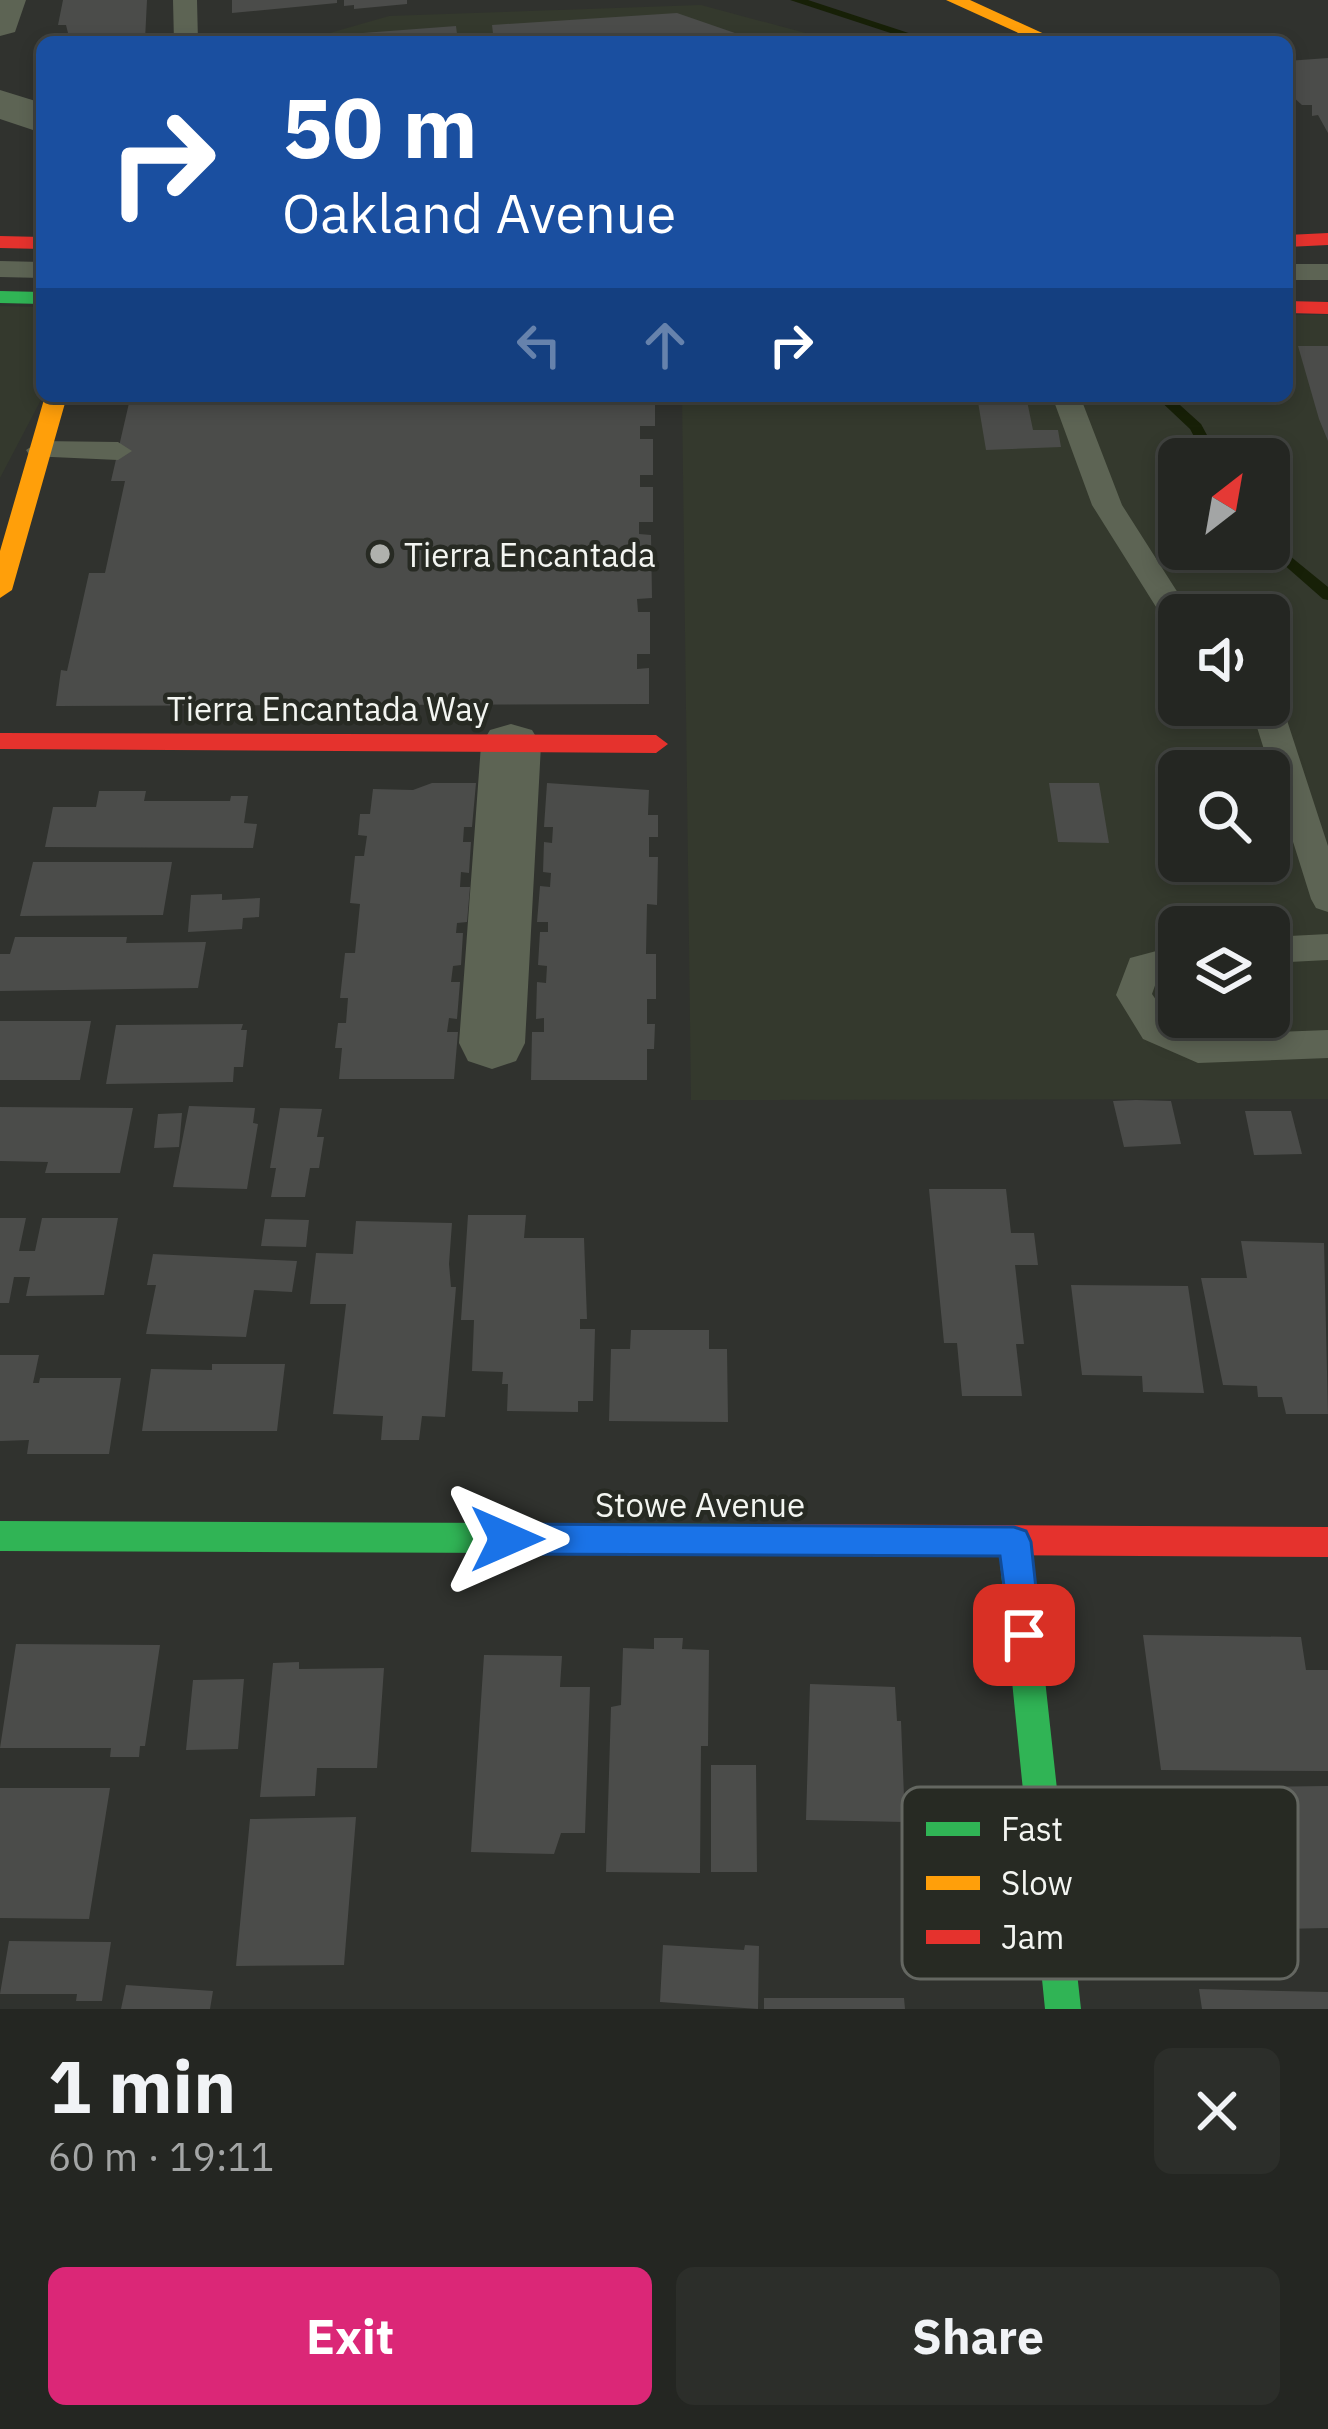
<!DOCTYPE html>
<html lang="en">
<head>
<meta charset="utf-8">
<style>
  body { margin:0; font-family:"IBM Plex Sans",sans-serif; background:#2c2e2a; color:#f1f3f6; height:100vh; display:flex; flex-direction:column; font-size:45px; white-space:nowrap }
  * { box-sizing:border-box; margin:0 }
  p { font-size:39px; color:#a3a5a5 }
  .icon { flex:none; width:66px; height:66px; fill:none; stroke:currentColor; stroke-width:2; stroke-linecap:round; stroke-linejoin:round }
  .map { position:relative; height:2009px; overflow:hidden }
  .side { display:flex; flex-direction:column; background:#242622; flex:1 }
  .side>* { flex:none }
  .banner { position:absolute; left:36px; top:36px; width:1257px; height:366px; border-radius:18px; box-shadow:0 6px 18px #0003,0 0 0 3px #414340; background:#1a4fa0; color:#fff; overflow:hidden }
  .needle { width:78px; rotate:31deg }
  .controls { position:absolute; left:1158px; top:438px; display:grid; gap:24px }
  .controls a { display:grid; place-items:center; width:132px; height:132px; border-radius:18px; background:#242622; box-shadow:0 6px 18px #0003,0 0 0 3px #414340; font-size:60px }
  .pin { position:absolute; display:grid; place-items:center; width:102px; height:102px; color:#fff; margin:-51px; border-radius:24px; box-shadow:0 6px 18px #0006 }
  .me { position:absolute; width:132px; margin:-66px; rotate:90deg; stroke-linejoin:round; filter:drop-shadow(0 0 9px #0008) }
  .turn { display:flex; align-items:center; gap:42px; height:252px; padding:0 48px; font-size:54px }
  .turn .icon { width:156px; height:156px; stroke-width:2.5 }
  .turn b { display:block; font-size:84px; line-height:102px }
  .lanes { display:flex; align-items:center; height:114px; padding:0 48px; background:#0003; justify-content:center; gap:60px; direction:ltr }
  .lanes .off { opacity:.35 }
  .round { display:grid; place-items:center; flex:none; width:126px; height:126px; border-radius:18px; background:#2c2e2a }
  .headline { display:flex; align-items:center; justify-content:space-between; height:204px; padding:0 48px }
  h1 { font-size:72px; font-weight:700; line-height:90px }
  .action { display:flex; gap:24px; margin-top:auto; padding:24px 48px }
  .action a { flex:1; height:138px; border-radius:18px; background:#db2777; color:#fff; font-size:48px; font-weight:700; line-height:138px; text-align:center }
  .action a+a { background:#2c2e2a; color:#f1f3f6 }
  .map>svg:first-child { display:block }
  .built { fill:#34392d; fill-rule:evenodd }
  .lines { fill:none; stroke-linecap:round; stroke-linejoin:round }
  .stream { fill:#172007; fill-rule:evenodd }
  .building { fill:#4b4c4a }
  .lane { fill:#5d6454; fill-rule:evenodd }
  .street { fill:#5d6454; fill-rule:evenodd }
  .fast { fill:#30b455; fill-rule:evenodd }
  .slow { fill:#ff9f0a; fill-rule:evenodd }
  .jam { fill:#e5322d; fill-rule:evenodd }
  .route { fill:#1a73e8; stroke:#114b97; stroke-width:3 }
  .poi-dot { fill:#afb1ad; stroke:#272a23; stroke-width:4.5 }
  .labels { text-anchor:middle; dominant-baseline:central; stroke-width:9; stroke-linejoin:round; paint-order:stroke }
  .poi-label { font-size:33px; fill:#f3f5f1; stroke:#272a23; text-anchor:start }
  .street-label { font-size:33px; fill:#f3f5f1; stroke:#272a23 }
  .key { fill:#272a23; stroke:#646761; stroke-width:3 }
  .key-label { font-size:33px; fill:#f3f5f1 }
</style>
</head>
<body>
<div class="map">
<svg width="1328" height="2009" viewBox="0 0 1328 2009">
  <rect width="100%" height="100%" fill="#30322e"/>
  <path class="built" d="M701,5L839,42H298L389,16Z
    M0,306L42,307L43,396L0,478Z
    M1287,315H1328V1099L691,1100L682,396H1287ZM1179,459H1269V549H1179ZM1179,615H1269V705H1179ZM1179,771H1269V861H1179ZM1179,927H1269V1017H1179Z"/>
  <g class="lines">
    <path class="stream" d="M790,0H808L936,42H918Z
      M1155,396H1170L1201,424L1220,459H1206L1190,429Z
      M1269,539L1328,587V600L1323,599L1266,549H1269Z"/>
  </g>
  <path class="building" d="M63,0H147L145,40L58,42L62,33H68L66,25H58Z
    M232,0H337V3L232,13Z
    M344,0H407V4L354,9V5L344,6Z
    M677,13L761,42H494L492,25Z
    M456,26L458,42L314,41L336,35Z
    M1328,58V133L1318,115L1312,116V105H1302L1292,96L1287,81V61Z
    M1298,346H1328V441L1319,419Z
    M122,396L655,397V426H640V439H653V475H640V487H653V522H639V534L651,535L652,598L637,599L638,612H650V654H637V669L649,668V704L56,706L61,670L67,671L89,573H105L125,481H111L129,403H120Z
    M977,396H1026L1033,430H1058L1061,447L986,450Z
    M432,783H476L472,827H464L463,842H471L469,873L461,872L460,887H470L467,922L457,923L456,933H463L461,965L453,966L451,982H460L457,1019L449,1018L447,1032H458L454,1079H339L342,1048H335L338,1023H346L348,998H340L345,953H355L360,904L350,903L355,856H364L367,836L358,835L360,814H370L373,789L413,790Z
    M547,783L649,790L648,815H658V837H649V857H658L657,905L647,904L646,954H656V999H647V1024H655L654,1049H647V1080H531L532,1032H544V1018L536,1019L537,982L546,983L547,966L538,965L540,932H548V922H537L540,886L550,887L551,873L543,872L544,842L552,843L553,827H544Z
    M1049,783H1099L1109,843L1058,842Z
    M99,791H146L144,801H230L231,796H248L244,823L257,824L253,848L45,847L53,807H96Z
    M33,862H172L163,915L20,916Z
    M222,894V900L260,898L259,917L243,918L242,929L188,932L191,895Z
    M15,937H127L126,943L206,942L198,988L0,991V954H10Z
    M0,1021H91L80,1080H0Z
    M243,1024L241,1030H247L243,1067H234L233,1082L106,1084L116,1025Z
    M1136,1100L1171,1101L1181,1144L1124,1147L1113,1101Z
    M189,1106L255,1108L253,1123L258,1124L247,1189L173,1187Z
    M0,1107L133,1108L120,1173H45L48,1162L0,1161Z
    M280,1108L322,1109L317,1137H324L319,1168H310L305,1197H271L276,1168H270Z
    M1245,1111H1291L1302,1154L1254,1155Z
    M182,1113L179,1147L154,1148L158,1114Z
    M929,1189H1006L1011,1233H1034L1038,1265H1015L1024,1344H1016L1022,1396H962L957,1343H944Z
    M468,1215H526L524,1238H584L587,1319H580V1329H595L593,1401H578V1412L507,1411L508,1384H502L503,1372L472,1371L474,1320H461Z
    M0,1218H26L19,1251H35L42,1218H118L104,1295L26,1296L30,1277H14L9,1303H0Z
    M265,1219L309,1220L306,1247L261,1246Z
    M356,1221L452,1223L449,1264L451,1287H456L445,1417L422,1416L419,1440H381L383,1416L333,1414L346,1304H310L316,1253L353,1254Z
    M1241,1241L1324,1243L1328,1414H1286L1282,1397H1258L1257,1386L1223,1385L1201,1278H1247Z
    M153,1254L297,1261L292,1292L254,1290L246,1337L146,1334L156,1285H147Z
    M1071,1285L1188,1286L1204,1393L1143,1392L1142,1376L1082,1375Z
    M631,1330H709V1349H727L728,1422L609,1421L611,1349H630Z
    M0,1355H39L33,1383H39L40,1378H121L109,1454H27L29,1440L0,1441Z
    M212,1364H285L277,1431H142L151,1369L212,1370Z
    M1143,1635L1301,1637L1306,1670H1328V1771L1161,1770Z
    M654,1638H683L682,1649L709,1650L708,1746H701L700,1873L606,1872L611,1707L621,1705L623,1648L654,1649Z
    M16,1644L160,1645L145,1746H140L139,1757H110L111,1748H0Z
    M484,1655L562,1656L560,1687H590L585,1833H561L554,1854L471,1852Z
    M299,1662V1669L384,1668L377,1768H317L315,1796L260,1797L273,1663Z
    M244,1679L238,1749L186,1750L193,1680Z
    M810,1684L895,1687L897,1721H901L905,1822L806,1820Z
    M711,1765H756L757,1872H711Z
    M1328,1786V1928L1198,1931V1919L1191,1920L1186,1881L1191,1882L1180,1788Z
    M0,1788H110L89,1919L0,1918Z
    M356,1817L344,1965L236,1966L250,1819Z
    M9,1941L111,1942L102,2001H76L77,1994H0Z
    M663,1945L744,1950L745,1945L759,1946L758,2009L660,2002Z
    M126,1985L213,1991L210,2009H121Z
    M1199,1989L1328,1992V2009H1202Z
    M764,1998H904L905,2009H764Z"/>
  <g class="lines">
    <path class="lane" d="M173,0H197L198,42H174Z
      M0,261L42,262V278L0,277Z
      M1287,264H1328V280H1287Z
      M1052,396H1080L1122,505L1192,615H1179V629L1168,626L1092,505Z
      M40,441L118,442L132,451L118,460L30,456L26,450Z
      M1269,695L1282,705L1328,846V912L1316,908L1311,899L1250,705H1269Z
      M1328,934V960L1269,963V937Z
      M1179,945V971L1158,977L1152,994L1169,1019L1202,1035L1328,1030V1058L1198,1063L1143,1039L1116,995L1130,958Z"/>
    <path class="street" d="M0,0H26L15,32L0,36Z
      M0,90L42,103V133L0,119Z
      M511,724L532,730L541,745L525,1043L516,1061L492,1069L468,1061L459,1043L481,745L490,730Z"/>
    <path class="fast" d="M0,291L42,292V304L0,303Z
      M0,1521L758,1524L769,1529L774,1539L769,1549L758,1554L0,1551Z
      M1014,1527L1025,1532L1030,1542L1081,2009H1045L998,1542L1003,1532Z"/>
    <path class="slow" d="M946,0H970L1062,42H1038Z
      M45,396H67L12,590L0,598V551Z"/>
    <path class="jam" d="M1328,233V245L1287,247V235Z
      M0,236L42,237V249L0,248Z
      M1287,301L1328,302V314L1287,313Z
      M0,733L656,735L668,744L656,753L0,749Z
      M758,1524L1328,1527V1557L758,1554L747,1549L742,1539L747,1529Z"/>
  </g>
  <path class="route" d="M507,1524L1014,1527L1026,1531L1031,1542L1041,1635L1036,1646L1024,1651L1012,1646L1000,1556L507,1554L496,1549L491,1539L496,1529Z"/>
  <circle class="poi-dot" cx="380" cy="554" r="12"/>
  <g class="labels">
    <g class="poi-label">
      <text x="404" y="554">Tierra Encantada</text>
    </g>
    <g class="street-label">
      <text x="328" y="708">Tierra Encantada Way</text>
      <text x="700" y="1504">Stowe Avenue</text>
    </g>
  </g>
  <rect x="902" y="1787" width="396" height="192" rx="18" class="key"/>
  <rect x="926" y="1822" width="54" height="14" fill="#30b455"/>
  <rect x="926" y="1876" width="54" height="14" fill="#ff9f0a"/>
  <rect x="926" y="1930" width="54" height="14" fill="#e5322d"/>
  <g class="key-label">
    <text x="1001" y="1841">Fast</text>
    <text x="1001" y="1895">Slow</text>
    <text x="1001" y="1949">Jam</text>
  </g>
</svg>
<div class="controls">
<a><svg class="needle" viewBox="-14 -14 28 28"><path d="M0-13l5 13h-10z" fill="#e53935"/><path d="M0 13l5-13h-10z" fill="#a3a5a5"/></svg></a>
<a><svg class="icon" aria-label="sound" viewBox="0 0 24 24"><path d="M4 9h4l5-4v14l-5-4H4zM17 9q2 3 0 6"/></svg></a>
<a><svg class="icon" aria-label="search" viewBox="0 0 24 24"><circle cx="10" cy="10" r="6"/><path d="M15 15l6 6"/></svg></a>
<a><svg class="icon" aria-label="layers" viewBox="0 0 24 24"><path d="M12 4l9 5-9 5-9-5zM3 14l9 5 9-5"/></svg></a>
</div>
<div class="pin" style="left:1024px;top:1635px;background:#d93025"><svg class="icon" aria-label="arrive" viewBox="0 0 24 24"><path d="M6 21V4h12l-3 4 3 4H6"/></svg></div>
<svg class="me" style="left:507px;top:1539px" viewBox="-20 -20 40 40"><path d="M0-17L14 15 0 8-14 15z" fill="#1a73e8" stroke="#fff" stroke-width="4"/></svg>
<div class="banner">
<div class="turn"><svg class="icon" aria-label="right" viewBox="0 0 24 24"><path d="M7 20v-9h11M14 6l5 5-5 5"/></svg><div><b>50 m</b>Oakland Avenue</div></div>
<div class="lanes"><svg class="icon off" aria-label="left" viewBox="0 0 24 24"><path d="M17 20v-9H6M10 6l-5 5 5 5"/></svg><svg class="icon off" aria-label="ahead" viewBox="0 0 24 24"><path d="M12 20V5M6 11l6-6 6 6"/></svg><svg class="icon" aria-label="right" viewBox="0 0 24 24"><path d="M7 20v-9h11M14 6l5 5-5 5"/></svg></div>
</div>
</div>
<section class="side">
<div class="headline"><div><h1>1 min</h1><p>60 m · 19:11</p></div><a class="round"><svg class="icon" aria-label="close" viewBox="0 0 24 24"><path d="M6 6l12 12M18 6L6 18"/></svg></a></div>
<div class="action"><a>Exit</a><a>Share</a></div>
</section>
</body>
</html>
